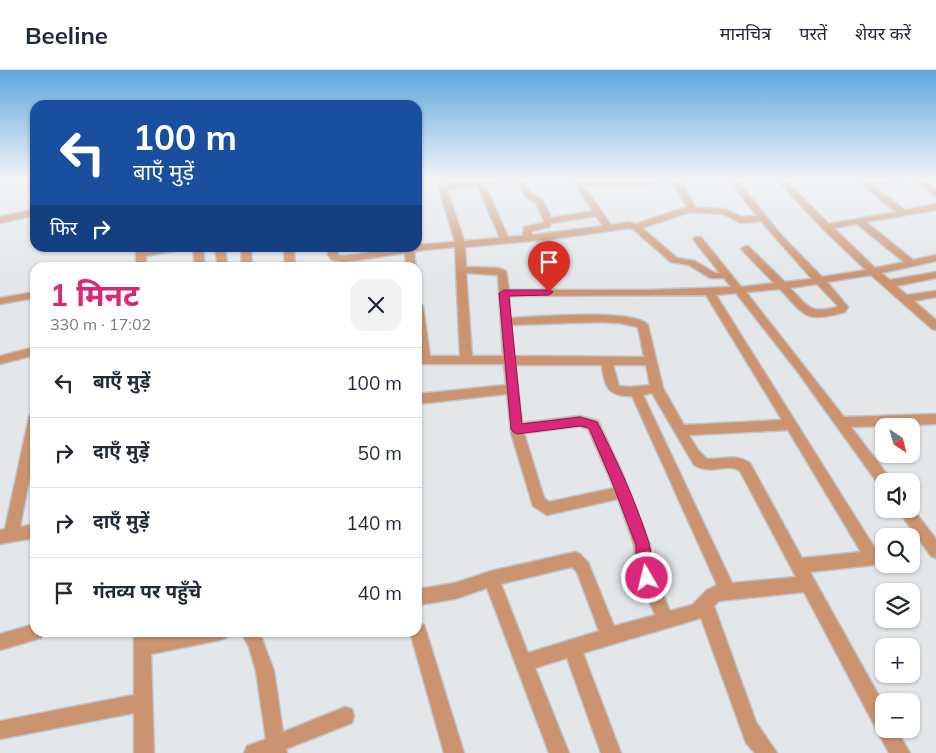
<!DOCTYPE html>
<html lang="hi">
<head>
<meta charset="utf-8">
<style>
  body { margin:0; font-family:Mulish,"Noto Sans Devanagari",sans-serif; background:#f2f2f3; color:#1f2937; height:100vh; display:flex; flex-direction:column; font-size:19px; white-space:nowrap }
  * { box-sizing:border-box; margin:0 }
  p { font-size:16px; color:#747a83 }
  .icon { flex:none; width:28px; height:28px; fill:none; stroke:currentColor; stroke-width:2; stroke-linecap:round; stroke-linejoin:round }
  .map { position:relative; flex:1; overflow:hidden }
  .sheet { position:absolute; left:30px; top:192px; width:392px; height:375px; display:flex; flex-direction:column; background:#fff; border-radius:15px; box-shadow:0 1px 4px #0004 }
  .sheet>* { flex:none }
  .guide { position:absolute; left:30px; top:30px; width:392px; height:152px; border-radius:15px; box-shadow:0 1px 4px #0004; background:#1a4fa0; color:#fff; overflow:hidden }
  .needle { width:32px; rotate:144deg }
  .controls { position:absolute; left:875px; top:348px; display:grid; gap:10px }
  .controls a { display:grid; place-items:center; width:45px; height:45px; border-radius:10px; background:#fff; box-shadow:0 1px 4px #0004; font-size:25px }
  .pin { position:absolute; display:grid; place-items:center; width:42px; height:42px; color:#fff; margin:-51px -21px; border-radius:50% 50% 50% 0; rotate:-45deg; box-shadow:0 0 5px #0007 }
  .pin .icon { rotate:45deg }
  .me { position:absolute; width:55px; margin:-28px; rotate:352deg; stroke-linejoin:round; filter:drop-shadow(0 0 4px #0008) }
  .turn { display:flex; align-items:center; gap:18px; height:105px; padding:0 20px; font-size:22px }
  .turn .icon { width:65px; height:65px; stroke-width:2.5 }
  .turn b { display:block; font-size:35px; line-height:42px }
  .then { display:flex; align-items:center; height:48px; padding:0 20px; background:#0003; gap:10px; font-size:19px }
  .round { display:grid; place-items:center; flex:none; width:52px; height:52px; border-radius:15px; background:#f2f2f3 }
  .headline { display:flex; align-items:center; justify-content:space-between; height:85px; padding:0 20px }
  h1 { font-size:30px; font-weight:700; line-height:38px; color:#db2777 }
  ul { padding:0; list-style:none }
  li { display:flex; align-items:center; gap:15px; height:70px; padding:0 20px; border-top:1px solid #e0e1e3 }
  li div { flex:1 }
  li b { display:block; font-size:19px }
  li em { font-style:normal }
  header { display:flex; align-items:center; gap:30px; box-sizing:border-box; height:70px; padding:0 25px; background:#fff; border-bottom:1px solid #e0e1e3 }
  header strong { font-size:24px }
  nav { display:flex; gap:28px; margin-inline-start:auto; font-size:18px }
  .map>svg:first-child { display:block }
  .lines { fill:none; stroke-linecap:round; stroke-linejoin:round }
  .minor-casing { stroke:#c0c4c7; stroke-width:3 }
  .minor { fill:#cc9370; fill-rule:evenodd }
  .route { fill:#db2777; stroke:#8e194d }
</style>
</head>
<body>
<header>
<strong>Beeline</strong>
<nav><a>मानचित्र</a><a>परतें</a><a>शेयर करें</a></nav>
</header>
<div class="map">
<svg width="936" height="683" viewBox="0 0 936 683">
  <rect width="100%" height="100%" fill="#e3e7ea"/>
  <g class="lines">
    <g class="minor-casing">
      <path id="minor" d="M478,110H524L531,123L543,130L551,148L593,141L572,110L581,112L680,110L696,138L725,139L742,147L757,146L729,110H737L781,165L822,207L866,200L823,159L777,110H785L829,154L896,142L856,110H897V113H894L872,115L905,140L936,134V140L866,152L913,190L936,185V191L881,203L890,210L936,202V208L896,216L907,225L936,221V227L914,231L936,250V260L932,259L871,205L827,212L848,237L845,242C805,253 806,247 780,219L746,222L844,347L936,344V354L851,357L889,407L891,411H884V417L879,415L797,301L736,223L716,225L881,488L878,493L873,495L810,502L884,635V659H896L910,683H889L804,522L719,531L714,536L756,652L777,683H755L746,673L701,548L583,583L621,683H601L567,588L535,598L569,683H549L487,518L455,529L418,535V519L455,513L491,501L575,482L580,484L588,492L614,556L655,545L636,498L634,475L618,429L547,445L533,436L511,363L507,324L418,334V324L506,315L504,294H418V233L423,236L430,286H460L455,177L414,181L416,198H406L405,183L344,192L332,190L328,185L329,178H337L338,185L344,186L402,178H418V175L455,172L439,118L447,113ZM672,111L687,137L636,154L629,152L611,155L584,116L646,115ZM518,113L525,126L536,133L544,151L543,153L524,157L523,166L508,167L485,114ZM477,115L500,168L464,171L447,119ZM691,142L723,144L741,153L761,151L812,209L785,212L749,177L746,176L741,179L743,181L774,213L741,217L701,167H695L693,169L720,203H715L695,191L677,188L642,158ZM596,146L603,156L532,165V161L549,157L551,153ZM857,154L904,192L875,198L834,158ZM629,158L633,159L671,192L689,195L710,208H724L731,217L650,220H509L506,201L498,198L466,197L465,177L552,169ZM466,203L498,205L503,286H472ZM817,214L837,235V237C809,244 809,237 790,218ZM706,225L782,350L684,355L663,318L648,255C634,238 535,247 510,248L509,226ZM599,252L619,253L638,257L644,287L514,286L511,255ZM515,295H602C604,316 608,327 632,326L717,515L707,520L692,535L670,541L652,498L650,475L624,407L598,351L580,346L522,353ZM613,295H646L650,315L630,317L619,316ZM652,323L694,395C713,406 727,392 740,401L796,507L732,513L643,325ZM580,356L588,359L614,418L549,432L544,428L524,363ZM788,360L861,482L802,488L750,393C734,383 723,390 707,389L698,380L689,365ZM572,497L577,502L599,561L528,583L501,514Z
        M913,110H922L936,120V126Z
        M35,139V145L0,153V147Z
        M136,178H145L146,180L161,178H179L174,181L146,186V198H136Z
        M193,178H203L205,198H195Z
        M215,178H225L228,198H218Z
        M241,178H251L252,198H242Z
        M284,178H294L295,198H285Z
        M35,222V228L0,234V228Z
        M35,277V285L0,294V286Z
        M35,342V380L20,457L35,454V468L0,474V460L5,459L29,347L31,344Z
        M911,437L936,469V488L931,486L897,439H911Z
        M418,553L424,555L426,561L464,683H444L410,562H418Z
        M35,554V562H43L41,568L0,580V564Z
        M134,562H150L151,567L173,562H228L226,568L220,570L151,584L154,683H134V643L0,669V651L134,625Z
        M241,562H259L261,566L274,601L283,662L345,637L352,639L354,646L352,653L286,679L287,683H244L247,676L266,669L256,601L249,577Z"/>
    </g>
    <use href="#minor" class="minor"/>
  </g>
  <linearGradient id="sky" x2="0" y2="1"><stop stop-color="#5fa7de"/><stop offset="0.53" stop-color="#f2f4f6"/><stop offset="1" stop-color="#f2f4f6" stop-opacity="0"/></linearGradient>
  <rect width="936" height="206" fill="url(#sky)"/>
  <path class="route" d="M504,220H549L553,222L549,225L509,226L522,354L580,347L597,352C617,390 636,432 649,473C652,484 651,496 654,508L652,513L647,515L642,513L637,498L636,475L610,407L589,358L580,356L517,364L513,362L511,359L499,223Z"/>
</svg>
<div class="controls">
<a><svg class="needle" viewBox="-14 -14 28 28"><path d="M0-13l5 13h-10z" fill="#e53935"/><path d="M0 13l5-13h-10z" fill="#747a83"/></svg></a>
<a><svg class="icon" aria-label="sound" viewBox="0 0 24 24"><path d="M4 9h4l5-4v14l-5-4H4zM17 9q2 3 0 6"/></svg></a>
<a><svg class="icon" aria-label="search" viewBox="0 0 24 24"><circle cx="10" cy="10" r="6"/><path d="M15 15l6 6"/></svg></a>
<a><svg class="icon" aria-label="layers" viewBox="0 0 24 24"><path d="M12 4l9 5-9 5-9-5zM3 14l9 5 9-5"/></svg></a>
<a>+</a>
<a>−</a>
</div>
<div class="pin" style="left:549px;top:222px;background:#d93025"><svg class="icon" aria-label="arrive" viewBox="0 0 24 24"><path d="M6 21V4h12l-3 4 3 4H6"/></svg></div>
<svg class="me" style="left:647px;top:508px" viewBox="-20 -20 40 40"><circle r="17" fill="#db2777" stroke="#fff" stroke-width="3"/><path d="M0-11L8 9 0 5-8 9z" fill="#fff"/></svg>
<div class="guide">
<div class="turn"><svg class="icon" aria-label="left" viewBox="0 0 24 24"><path d="M17 20v-9H6M10 6l-5 5 5 5"/></svg><div><b>100 m</b>बाएँ मुड़ें</div></div>
<div class="then">फिर<svg class="icon" aria-label="right" viewBox="0 0 24 24"><path d="M7 20v-9h11M14 6l5 5-5 5"/></svg></div>
</div>
<section class="sheet">
<div class="headline"><div><h1>1 मिनट</h1><p>330 m · 17:02</p></div><a class="round"><svg class="icon" aria-label="close" viewBox="0 0 24 24"><path d="M6 6l12 12M18 6L6 18"/></svg></a></div>
<ul>
<li><svg class="icon" aria-label="left" viewBox="0 0 24 24"><path d="M17 20v-9H6M10 6l-5 5 5 5"/></svg><div><b>बाएँ मुड़ें</b></div><em>100 m</em></li>
<li><svg class="icon" aria-label="right" viewBox="0 0 24 24"><path d="M7 20v-9h11M14 6l5 5-5 5"/></svg><div><b>दाएँ मुड़ें</b></div><em>50 m</em></li>
<li><svg class="icon" aria-label="right" viewBox="0 0 24 24"><path d="M7 20v-9h11M14 6l5 5-5 5"/></svg><div><b>दाएँ मुड़ें</b></div><em>140 m</em></li>
<li><svg class="icon" aria-label="arrive" viewBox="0 0 24 24"><path d="M6 21V4h12l-3 4 3 4H6"/></svg><div><b>गंतव्य पर पहुँचे</b></div><em>40 m</em></li>
</ul>
</section>
</div>
</body>
</html>
